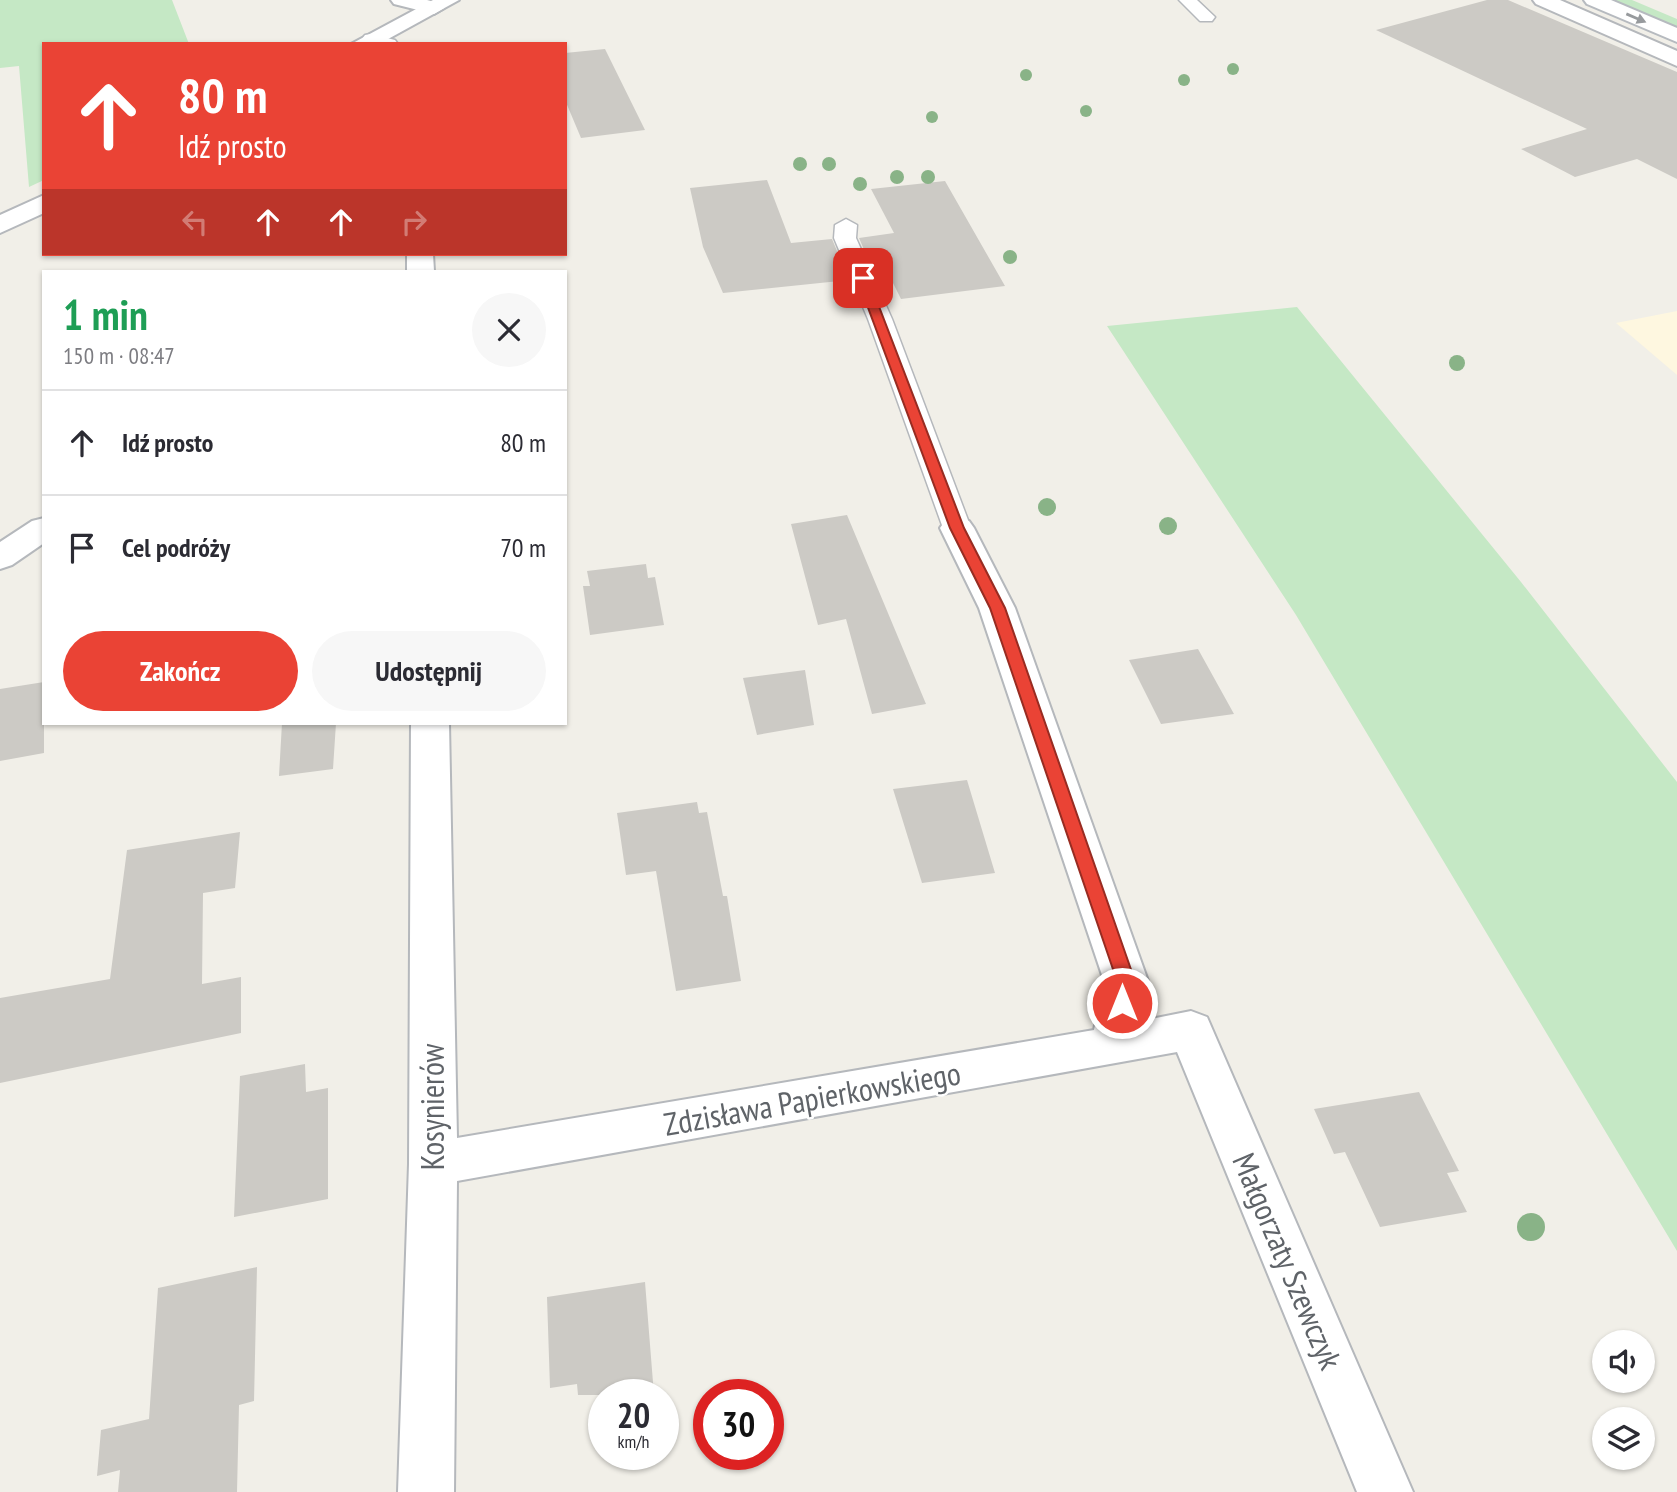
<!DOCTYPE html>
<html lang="pl">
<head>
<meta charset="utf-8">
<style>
  body { margin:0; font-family:"PT Sans Narrow",sans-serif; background:#f7f7f7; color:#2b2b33; height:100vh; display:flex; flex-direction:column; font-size:26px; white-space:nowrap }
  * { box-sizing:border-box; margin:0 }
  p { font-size:23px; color:#7c7c81 }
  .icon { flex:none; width:38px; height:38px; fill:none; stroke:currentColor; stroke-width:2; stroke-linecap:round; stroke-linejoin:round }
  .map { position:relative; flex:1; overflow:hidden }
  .sheet { position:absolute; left:42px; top:270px; width:525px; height:455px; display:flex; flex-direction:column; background:#fff; border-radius:0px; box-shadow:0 2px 5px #0004 }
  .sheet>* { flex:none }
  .hud { position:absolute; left:42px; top:42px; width:525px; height:214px; border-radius:0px; box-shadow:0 2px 5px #0004; background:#ea4335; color:#fff; overflow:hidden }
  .tools { position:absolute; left:1592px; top:1330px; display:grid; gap:14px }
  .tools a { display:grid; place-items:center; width:63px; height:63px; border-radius:50%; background:#fff; box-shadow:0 2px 5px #0004; font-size:35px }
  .speed { position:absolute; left:588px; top:1379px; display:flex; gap:14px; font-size:35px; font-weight:700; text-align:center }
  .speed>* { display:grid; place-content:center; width:91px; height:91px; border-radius:50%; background:#fff; box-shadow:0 2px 5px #0004; line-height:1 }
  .speed small { font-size:18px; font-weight:400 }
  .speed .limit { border:10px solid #d22; background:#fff; color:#111 }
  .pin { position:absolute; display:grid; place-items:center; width:60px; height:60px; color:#fff; margin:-30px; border-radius:14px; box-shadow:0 4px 10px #0006 }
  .me { position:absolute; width:77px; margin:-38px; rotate:0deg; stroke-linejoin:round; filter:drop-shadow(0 0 5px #0008) }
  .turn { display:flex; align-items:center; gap:24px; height:147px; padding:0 21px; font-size:32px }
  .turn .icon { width:91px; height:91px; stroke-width:2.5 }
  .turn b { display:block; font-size:49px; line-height:60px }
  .lanes { display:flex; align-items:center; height:66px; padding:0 21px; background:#0003; justify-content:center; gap:35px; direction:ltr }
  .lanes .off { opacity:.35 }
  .round { display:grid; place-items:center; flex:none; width:74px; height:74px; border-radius:37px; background:#f7f7f7 }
  .head { display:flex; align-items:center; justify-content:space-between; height:119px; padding:0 21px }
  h1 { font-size:42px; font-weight:800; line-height:52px; color:#1e9e55 }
  .cta { display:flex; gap:14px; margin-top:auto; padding:14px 21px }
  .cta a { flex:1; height:80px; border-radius:42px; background:#ea4335; color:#fff; font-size:28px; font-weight:800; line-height:80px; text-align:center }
  .cta a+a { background:#f7f7f7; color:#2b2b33 }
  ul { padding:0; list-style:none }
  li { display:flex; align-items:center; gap:21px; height:105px; padding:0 21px; border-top:2px solid #e1e1e2 }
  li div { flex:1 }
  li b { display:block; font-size:26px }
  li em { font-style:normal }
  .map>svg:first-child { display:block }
  .commercial { fill:#fef7e0 }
  .green { fill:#c5e8c5 }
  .building { fill:#cccac5 }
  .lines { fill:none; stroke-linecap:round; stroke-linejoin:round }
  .service-casing { stroke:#b5b8bc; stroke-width:3 }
  .minor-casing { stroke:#b5b8bc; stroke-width:4 }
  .tertiary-casing { stroke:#b5b8bc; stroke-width:4 }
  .secondary-casing { stroke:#b6babf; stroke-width:4 }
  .service { fill:#fff; fill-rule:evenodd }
  .minor { fill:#fff; fill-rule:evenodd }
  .tertiary { fill:#fff; fill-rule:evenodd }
  .secondary { fill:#fff; fill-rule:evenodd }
  .tree { fill:#89b387 }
  .oneway { fill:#979a9d }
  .route { fill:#ea4335; stroke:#982c22; stroke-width:2 }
  .labels { text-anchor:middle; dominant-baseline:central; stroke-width:5; stroke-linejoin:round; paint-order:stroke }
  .near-street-label { font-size:32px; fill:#5f6368; stroke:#fff }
</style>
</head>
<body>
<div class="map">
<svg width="1677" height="1492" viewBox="0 0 1677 1492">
  <rect width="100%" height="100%" fill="#f1efe8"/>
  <path class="commercial" d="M1677,311V375L1616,323Z"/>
  <path class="green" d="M0,0H172L189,44H44V180L29,187L19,66L0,68Z
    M1614,0H1632L1677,19V27Z
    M1297,307L1521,582L1677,782V1251L1296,615L1107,326Z"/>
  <path class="building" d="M1487,0H1508L1677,72V179L1637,159L1575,177L1521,149L1587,129L1376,30Z
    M605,49L645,130L581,138L565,100V53Z
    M767,180L791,243L832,239L849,280L723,293L703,247L690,188Z
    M945,181L1005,286L901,299L889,275L876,277L859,238L894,233L871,189Z
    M847,515L926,704L872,714L846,619L818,625L791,524Z
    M646,564L648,578L655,577L664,625L590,635L583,586H590L587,571Z
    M1198,649L1234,714L1161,724L1129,660Z
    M805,670L814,725L757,735L743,678Z
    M44,682V753L0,761V689Z
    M282,723H336L333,769L279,776Z
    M967,780L995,873L922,883L893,789Z
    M697,802L699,813L707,812L723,896H727L741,981L676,991L656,871L626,875L617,813Z
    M240,832L235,888L203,893L202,984L241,977V1033L0,1083V998L110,979L127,850Z
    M305,1064L306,1092L328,1088V1199L234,1217L240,1076Z
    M1419,1092L1459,1171L1447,1173L1467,1212L1380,1227L1345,1152L1334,1154L1314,1109Z
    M257,1267L254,1401L239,1405L237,1492H118L120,1470L97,1476L101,1430L149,1419L158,1288Z
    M645,1282L654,1395H578L577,1384L550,1388L547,1297Z"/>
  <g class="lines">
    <g class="service-casing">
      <path id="service" d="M1179,0H1197L1215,17L1212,21H1200Z
        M371,34L395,40L398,44L365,43L362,39L365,35Z
        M846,219L857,225L856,238L892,319L971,528L967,534H947L943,528L868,319L834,238L835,225Z"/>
    </g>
    <g class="minor-casing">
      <path id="minor" d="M391,0H427L441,4L444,8L434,14L394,4Z
        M1533,0H1560L1677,51V66L1536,4Z
        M407,254H433L434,271H407Z
        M44,518V543L12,565L0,569V542L32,521Z
        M957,518L969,521L974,528L1015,608L1148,981L1141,1021L1191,1011L1207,1017L1413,1492H1357L1177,1052L457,1181L454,1492H398L409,1164L411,723H449L457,1138L1094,1030L1104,981L979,608L940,528L945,521Z"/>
    </g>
    <g class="tertiary-casing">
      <path id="tertiary" d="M433,0H459L379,44H351Z
        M44,195V213L0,233V215Z"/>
    </g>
    <g class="secondary-casing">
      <path id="secondary" d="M1584,0H1611L1677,28V42L1587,4Z"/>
    </g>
    <use href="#service" class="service"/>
    <use href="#minor" class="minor"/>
    <use href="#tertiary" class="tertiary"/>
    <use href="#secondary" class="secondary"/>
  </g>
  <g class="tree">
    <circle cx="1233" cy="69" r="6"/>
    <circle cx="1026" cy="75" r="6"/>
    <circle cx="1184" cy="80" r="6"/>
    <circle cx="1086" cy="111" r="6"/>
    <circle cx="932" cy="117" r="6"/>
    <circle cx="800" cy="164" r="7"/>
    <circle cx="829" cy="164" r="7"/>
    <circle cx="897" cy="177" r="7"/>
    <circle cx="928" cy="177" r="7"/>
    <circle cx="860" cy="184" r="7"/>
    <circle cx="1010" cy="257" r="7"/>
    <circle cx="1457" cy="363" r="8"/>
    <circle cx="1047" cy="507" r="9"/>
    <circle cx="1168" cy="526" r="9"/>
    <circle cx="1531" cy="1227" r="14"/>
  </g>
  <defs><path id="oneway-solid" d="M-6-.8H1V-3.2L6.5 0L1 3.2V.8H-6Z" transform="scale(1.75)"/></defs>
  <use class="oneway" href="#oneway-solid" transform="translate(1636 18) rotate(23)"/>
  <path class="route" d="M863,275L868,278L964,528L1005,608L1135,981L1129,1008L1122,1010L1113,1003L1117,981L990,608L950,528L857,278Z"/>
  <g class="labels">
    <g class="near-street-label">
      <text transform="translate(812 1098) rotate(-10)">Zdzisława Papierkowskiego</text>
      <text transform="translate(432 1107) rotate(-90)">Kosynierów</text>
      <text transform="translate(1288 1261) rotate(67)">Małgorzaty Szewczyk</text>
    </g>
  </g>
</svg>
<div class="tools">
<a><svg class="icon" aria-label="sound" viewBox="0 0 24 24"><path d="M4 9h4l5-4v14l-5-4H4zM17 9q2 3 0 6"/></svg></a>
<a><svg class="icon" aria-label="layers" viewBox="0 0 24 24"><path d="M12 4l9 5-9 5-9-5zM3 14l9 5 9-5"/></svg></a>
</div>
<div class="speed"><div>20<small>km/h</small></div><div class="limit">30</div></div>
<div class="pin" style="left:863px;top:278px;background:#d93025"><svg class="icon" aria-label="arrive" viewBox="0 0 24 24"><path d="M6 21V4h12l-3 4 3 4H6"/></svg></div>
<svg class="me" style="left:1122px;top:1003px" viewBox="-20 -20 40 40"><circle r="17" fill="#ea4335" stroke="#fff" stroke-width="3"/><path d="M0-11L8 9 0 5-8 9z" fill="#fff"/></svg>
<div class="hud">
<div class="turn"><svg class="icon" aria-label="ahead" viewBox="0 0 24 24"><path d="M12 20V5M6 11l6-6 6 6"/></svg><div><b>80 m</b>Idź prosto</div></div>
<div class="lanes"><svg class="icon off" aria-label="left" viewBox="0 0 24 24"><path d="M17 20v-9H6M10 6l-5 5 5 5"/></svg><svg class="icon" aria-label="ahead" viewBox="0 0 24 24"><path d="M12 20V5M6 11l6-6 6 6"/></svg><svg class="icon" aria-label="ahead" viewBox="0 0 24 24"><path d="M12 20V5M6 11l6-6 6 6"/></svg><svg class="icon off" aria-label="right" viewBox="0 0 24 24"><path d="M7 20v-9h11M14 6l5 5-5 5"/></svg></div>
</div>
<section class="sheet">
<div class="head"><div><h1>1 min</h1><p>150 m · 08:47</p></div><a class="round"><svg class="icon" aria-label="close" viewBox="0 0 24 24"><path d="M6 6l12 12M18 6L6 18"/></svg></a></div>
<ul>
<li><svg class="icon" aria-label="ahead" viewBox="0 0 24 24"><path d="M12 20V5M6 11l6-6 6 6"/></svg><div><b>Idź prosto</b></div><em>80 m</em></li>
<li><svg class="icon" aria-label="arrive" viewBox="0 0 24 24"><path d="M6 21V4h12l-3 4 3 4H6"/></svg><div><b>Cel podróży</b></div><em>70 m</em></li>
</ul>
<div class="cta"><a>Zakończ</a><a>Udostępnij</a></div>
</section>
</div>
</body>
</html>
